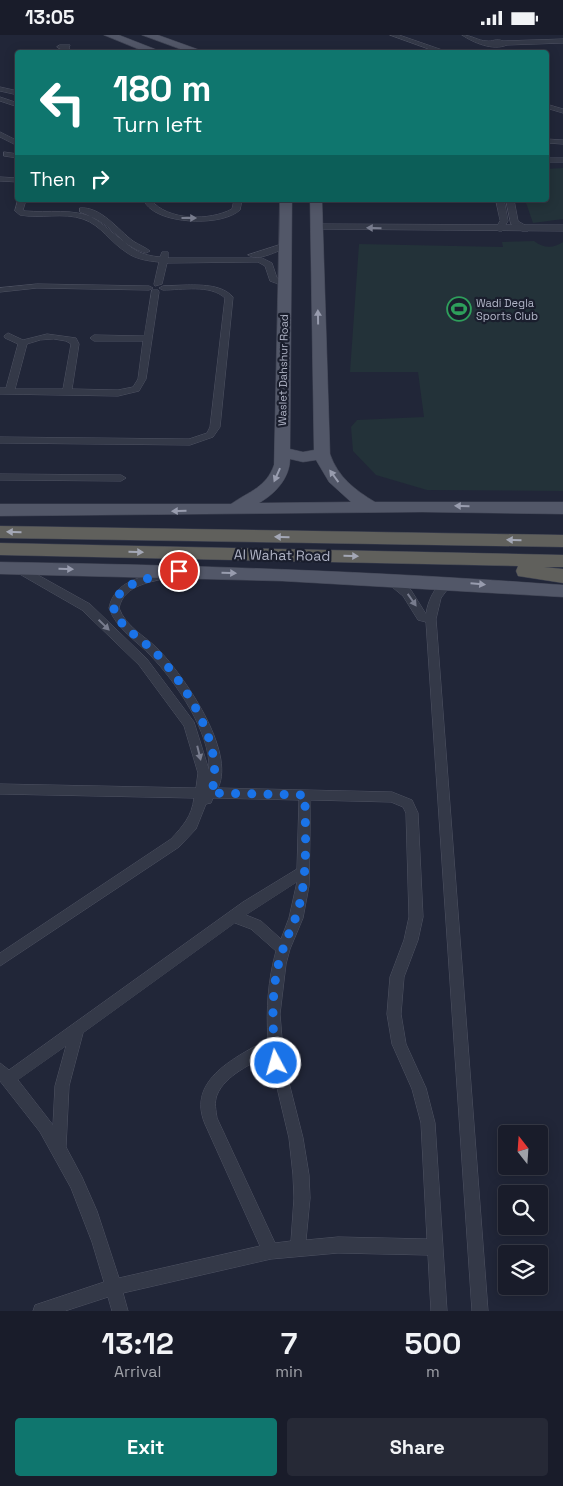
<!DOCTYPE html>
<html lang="en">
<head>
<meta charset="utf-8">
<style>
  body { margin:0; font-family:"Space Grotesk",sans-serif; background:#262936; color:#f1f3f6; height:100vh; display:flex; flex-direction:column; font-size:19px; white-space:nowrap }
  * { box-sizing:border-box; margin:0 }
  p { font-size:16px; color:#9fa1a8 }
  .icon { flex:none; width:28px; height:28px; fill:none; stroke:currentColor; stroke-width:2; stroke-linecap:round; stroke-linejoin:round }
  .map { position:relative; height:1276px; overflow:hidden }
  .panel { display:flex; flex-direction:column; background:#191c2a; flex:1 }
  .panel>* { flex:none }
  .guide { position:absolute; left:15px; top:15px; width:534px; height:152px; border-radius:5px; box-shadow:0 2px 12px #0003,0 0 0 1px #373a47; background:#0f766e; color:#fff; overflow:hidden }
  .needle { width:32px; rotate:343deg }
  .fabs { position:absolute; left:498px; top:1090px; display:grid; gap:10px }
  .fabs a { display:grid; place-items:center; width:50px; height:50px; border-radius:5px; background:#191c2a; box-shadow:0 2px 12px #0003,0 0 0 1px #373a47; font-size:25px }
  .pin { position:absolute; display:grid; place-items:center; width:42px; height:42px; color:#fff; margin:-21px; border:2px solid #fff; border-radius:50%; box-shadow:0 1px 5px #0007 }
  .me { position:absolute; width:55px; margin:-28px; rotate:354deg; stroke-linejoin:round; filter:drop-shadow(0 0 4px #0008) }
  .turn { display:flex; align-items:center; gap:18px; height:105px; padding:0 15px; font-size:22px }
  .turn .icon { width:65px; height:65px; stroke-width:2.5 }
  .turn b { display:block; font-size:35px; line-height:42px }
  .then { display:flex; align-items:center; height:48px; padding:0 15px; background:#0003; gap:10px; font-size:19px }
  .eta { display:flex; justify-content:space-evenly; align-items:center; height:85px; text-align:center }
  .eta b { font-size:30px; font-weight:600; line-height:35px }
  .action { display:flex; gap:10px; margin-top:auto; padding:10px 15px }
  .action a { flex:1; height:58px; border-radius:5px; background:#0f766e; color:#fff; font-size:20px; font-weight:600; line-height:58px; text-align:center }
  .action a+a { background:#262936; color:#f1f3f6 }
  .status { display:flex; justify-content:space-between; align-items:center; height:35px; padding:0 25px; background:#191c2a; direction:ltr }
  .status svg { height:14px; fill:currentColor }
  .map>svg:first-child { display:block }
  .green { fill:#233239 }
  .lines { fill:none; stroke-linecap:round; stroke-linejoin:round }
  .minor-casing { stroke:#4f5363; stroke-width:1 }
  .tertiary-casing { stroke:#4f5363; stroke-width:1 }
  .primary-casing { stroke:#3e4252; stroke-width:1 }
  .trunk-casing { stroke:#3c4050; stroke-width:1 }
  .minor { fill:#343948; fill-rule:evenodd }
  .tertiary { fill:#343948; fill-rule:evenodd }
  .primary { fill:#525768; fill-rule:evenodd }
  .trunk { fill:#60605c; fill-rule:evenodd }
  .oneway { fill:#787c8d }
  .oneway2 { fill:#989cae }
  .oneway3 { fill:#a3a7b5 }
  .route { stroke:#1a73e8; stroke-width:9; stroke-dasharray:0 16.2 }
  .labels { text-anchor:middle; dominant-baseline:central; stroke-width:4.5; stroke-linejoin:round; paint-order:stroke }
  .far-poi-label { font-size:11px; fill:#afb3c5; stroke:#1a1e2d; text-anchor:start }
  .far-street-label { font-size:11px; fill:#afb3c5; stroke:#1a1e2d }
  .street-label { font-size:14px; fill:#afb3c5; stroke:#1a1e2d }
</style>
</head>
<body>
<div class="status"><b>13:05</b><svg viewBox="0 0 49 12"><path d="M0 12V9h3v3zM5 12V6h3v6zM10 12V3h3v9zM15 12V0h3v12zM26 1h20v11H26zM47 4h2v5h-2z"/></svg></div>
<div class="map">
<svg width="563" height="1276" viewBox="0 0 563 1276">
  <rect width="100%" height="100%" fill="#212638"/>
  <path class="green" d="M563,133V184L533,188L525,165H546V134Z
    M534,206C543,213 553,214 563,207V456L427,455L376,440L353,416L351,392L357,385L424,382L418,337H350L359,209L503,212L502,207Z"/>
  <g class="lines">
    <g class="minor-casing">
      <path id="minor" d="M390,0H399L451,18H440Z
        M462,0C472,0 478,6 487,6C492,7 496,3 503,6L563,4V8L507,10C493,16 474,8 462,0Z
        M60,10H70L69,13L72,17L66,18L64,15L58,13L57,12Z
        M0,52L18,56V60L0,56Z
        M0,62L18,68V72L0,66Z
        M546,69L563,74V78L546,73Z
        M0,97L18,106V111L0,102Z
        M546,104L563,105V109L546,108Z
        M4,117L18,119V123L4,121Z
        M546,123H563V127H546Z
        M0,142L18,143V147L0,146Z
        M18,165H26L23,175L25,176C48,178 73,173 94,183C122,197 124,219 160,222L162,217H168V223H262L272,228L277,243L288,249L284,251L270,246L265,231L258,227L167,228L162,249L155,251L154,249L159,227C148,226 135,224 126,217C110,207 101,190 83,184C63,177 41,184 20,180L15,176Z
        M143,165H151C168,186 210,186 232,174L234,165H242L240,175C222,191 169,189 151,174C148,172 145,168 143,165Z
        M496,165H504L508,186L502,196H499L495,194L500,186Z
        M506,165H514L518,186L528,192V196H522L511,189Z
        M80,173C101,171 118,195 133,206C139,210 145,212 150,216L146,218C120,211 106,185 80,177Z
        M285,208H288V212C277,216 259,227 248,220Z
        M37,249L149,251L153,253L149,255L37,253L0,257V253Z
        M188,250C204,250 222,250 233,262L220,392L213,402L190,410L0,408V402L189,404L207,398L210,392L225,263C210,249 182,255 163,255L159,253L163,251Z
        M152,255H158L159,257L146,344L139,356L118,361L0,359V353H6L18,309L5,303L4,301L8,298L23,305L47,299L76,303L79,309L72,354L118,355L133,352L138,344L143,306H94L90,303L94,300L144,301ZM54,304L66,306L71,309L63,354H15L27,309L40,305Z
        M0,439L121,440L126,443L121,446L0,445Z
        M20,530L90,569L147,624L194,687L209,735C211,698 176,647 151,621C136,605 117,595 109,573C115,544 144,542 168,535L172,536L173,539L172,542C152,547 124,549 119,573C126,592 145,601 158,614C184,641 236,716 218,753L392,757L412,765L418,778L423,882L418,905L404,942L401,979L406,1009L426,1053L435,1088L447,1276H431L428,1220L338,1218L271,1224L123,1258L128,1276H112L108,1262L65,1276H33L35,1270L104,1247L92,1207L71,1153L40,1097L0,1046V1028L9,1035L243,867L297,834L299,765L213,763L211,768L206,769L196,794L179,812L0,931V918L171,804C183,791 192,781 194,763L0,759V749L196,753L198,738L184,691L139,630L82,575L16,537L15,534L16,531ZM311,765L391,767L403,772L406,778L409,882L404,905L390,942L387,979L392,1009L412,1054L421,1088L427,1204L338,1202L306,1205L310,1163L309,1140L303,1103L284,1028L280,979L286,929L290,914L303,883L309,851ZM297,847L289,883L281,904L261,886L246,880ZM235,888L251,894L276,916C268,945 266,974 268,1004C237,1022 186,1044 205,1089L260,1211L119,1243L97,1176L82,1142L66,1112L69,1051L83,998ZM66,1011L55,1051L53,1090L18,1045ZM269,1019L289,1103L293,1140L294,1163L291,1206L275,1208L217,1083C216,1075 214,1068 217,1060C225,1040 252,1029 269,1019Z
        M390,540L411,555L426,579C428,565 434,554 444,544H452L453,547L441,563L436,584L488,1276H472L426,587L418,585L403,561L386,547L385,544L386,541Z"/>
    </g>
    <g class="tertiary-casing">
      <path id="tertiary" d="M316,189L563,190V196L312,194L311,192Z"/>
    </g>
    <g class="primary-casing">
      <path id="primary" d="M104,0H119L165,18H148Z
        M142,0H158L208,18H191Z
        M280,165H292L290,414L303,417L314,415L310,165H322L330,419C338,442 355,455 375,467H563V479L422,477L0,481V469H231C249,456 266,453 274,430ZM290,424L303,427L316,425L329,447L351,467L259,468C275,459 290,443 290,424Z
        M0,527C188,530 376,536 563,550V562L282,546L0,539Z"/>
    </g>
    <g class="trunk-casing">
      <path id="trunk" d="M0,491L563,500V512L0,503Z
        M0,508L563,520V532H544L563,534V548L518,541L516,536L518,531L0,520Z"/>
    </g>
    <use href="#minor" class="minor"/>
    <use href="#tertiary" class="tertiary"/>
    <use href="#primary" class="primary"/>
    <use href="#trunk" class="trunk"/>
  </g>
  <defs><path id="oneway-solid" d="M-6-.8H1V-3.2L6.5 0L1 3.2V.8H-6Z" transform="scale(1.25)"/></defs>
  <g class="oneway">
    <use href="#oneway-solid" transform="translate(189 183)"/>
    <use href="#oneway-solid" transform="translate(374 193) rotate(-179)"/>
    <use href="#oneway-solid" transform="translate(412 565) rotate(55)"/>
    <use href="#oneway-solid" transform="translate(104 590) rotate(44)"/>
    <use href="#oneway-solid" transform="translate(199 718) rotate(76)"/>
  </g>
  <g class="oneway2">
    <use href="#oneway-solid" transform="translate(318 282) rotate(-91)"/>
    <use href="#oneway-solid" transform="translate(277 440) rotate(114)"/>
    <use href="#oneway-solid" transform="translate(334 441) rotate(-126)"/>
    <use href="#oneway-solid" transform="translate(462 471) rotate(-179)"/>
    <use href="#oneway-solid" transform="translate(179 476) rotate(179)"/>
    <use href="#oneway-solid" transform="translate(66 534) rotate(1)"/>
    <use href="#oneway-solid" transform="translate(229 538) rotate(2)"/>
    <use href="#oneway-solid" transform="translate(478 549) rotate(5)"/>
  </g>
  <g class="oneway3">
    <use href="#oneway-solid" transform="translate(14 497) rotate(-179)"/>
    <use href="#oneway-solid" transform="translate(282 502) rotate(-179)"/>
    <use href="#oneway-solid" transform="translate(514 505) rotate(-179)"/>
    <use href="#oneway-solid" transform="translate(136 517) rotate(1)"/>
    <use href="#oneway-solid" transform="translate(351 521) rotate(1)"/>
  </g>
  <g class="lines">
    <path class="route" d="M179,536C158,542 115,545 114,574C118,591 143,605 156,618C186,650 227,713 211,758L305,760C305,795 308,833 300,867C297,884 288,898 283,914C270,950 272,991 276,1028"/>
  </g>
  <defs>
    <g id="stadium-ring" transform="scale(1.25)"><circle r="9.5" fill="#1a1e2d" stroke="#2e9e5b" stroke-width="1.5"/><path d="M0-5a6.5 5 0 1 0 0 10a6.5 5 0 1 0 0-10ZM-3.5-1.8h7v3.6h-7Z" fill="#2e9e5b"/></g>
  </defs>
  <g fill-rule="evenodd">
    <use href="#stadium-ring" x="459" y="274"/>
  </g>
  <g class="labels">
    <g class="far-poi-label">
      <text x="476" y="268">Wadi Degla<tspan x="476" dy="13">Sports Club</tspan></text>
    </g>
    <g class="far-street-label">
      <text transform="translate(283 335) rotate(-89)">Waslet Dahshur Road</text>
    </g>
    <g class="street-label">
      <text transform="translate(282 520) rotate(1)">Al Wahat Road</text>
    </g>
  </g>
</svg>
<div class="fabs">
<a><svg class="needle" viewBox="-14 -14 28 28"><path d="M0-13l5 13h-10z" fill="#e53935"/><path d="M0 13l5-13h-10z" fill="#9fa1a8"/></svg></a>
<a><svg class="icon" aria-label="search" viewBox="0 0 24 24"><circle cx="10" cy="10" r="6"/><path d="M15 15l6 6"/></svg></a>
<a><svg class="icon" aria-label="layers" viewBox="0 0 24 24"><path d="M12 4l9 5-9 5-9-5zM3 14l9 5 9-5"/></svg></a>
</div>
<div class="pin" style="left:179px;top:536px;background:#d93025"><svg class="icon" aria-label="arrive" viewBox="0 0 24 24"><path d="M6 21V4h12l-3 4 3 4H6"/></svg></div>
<svg class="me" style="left:276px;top:1028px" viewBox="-20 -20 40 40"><circle r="17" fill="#1a73e8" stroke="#fff" stroke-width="3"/><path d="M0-11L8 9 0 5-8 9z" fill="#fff"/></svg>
<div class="guide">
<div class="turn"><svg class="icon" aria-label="left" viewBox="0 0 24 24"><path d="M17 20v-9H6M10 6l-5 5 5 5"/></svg><div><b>180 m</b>Turn left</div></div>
<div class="then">Then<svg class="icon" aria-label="right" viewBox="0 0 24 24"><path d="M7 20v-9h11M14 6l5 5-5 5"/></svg></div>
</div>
</div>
<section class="panel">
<div class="eta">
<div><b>13:12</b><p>Arrival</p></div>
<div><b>7</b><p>min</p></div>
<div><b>500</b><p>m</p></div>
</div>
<div class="action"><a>Exit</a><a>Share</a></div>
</section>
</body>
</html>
